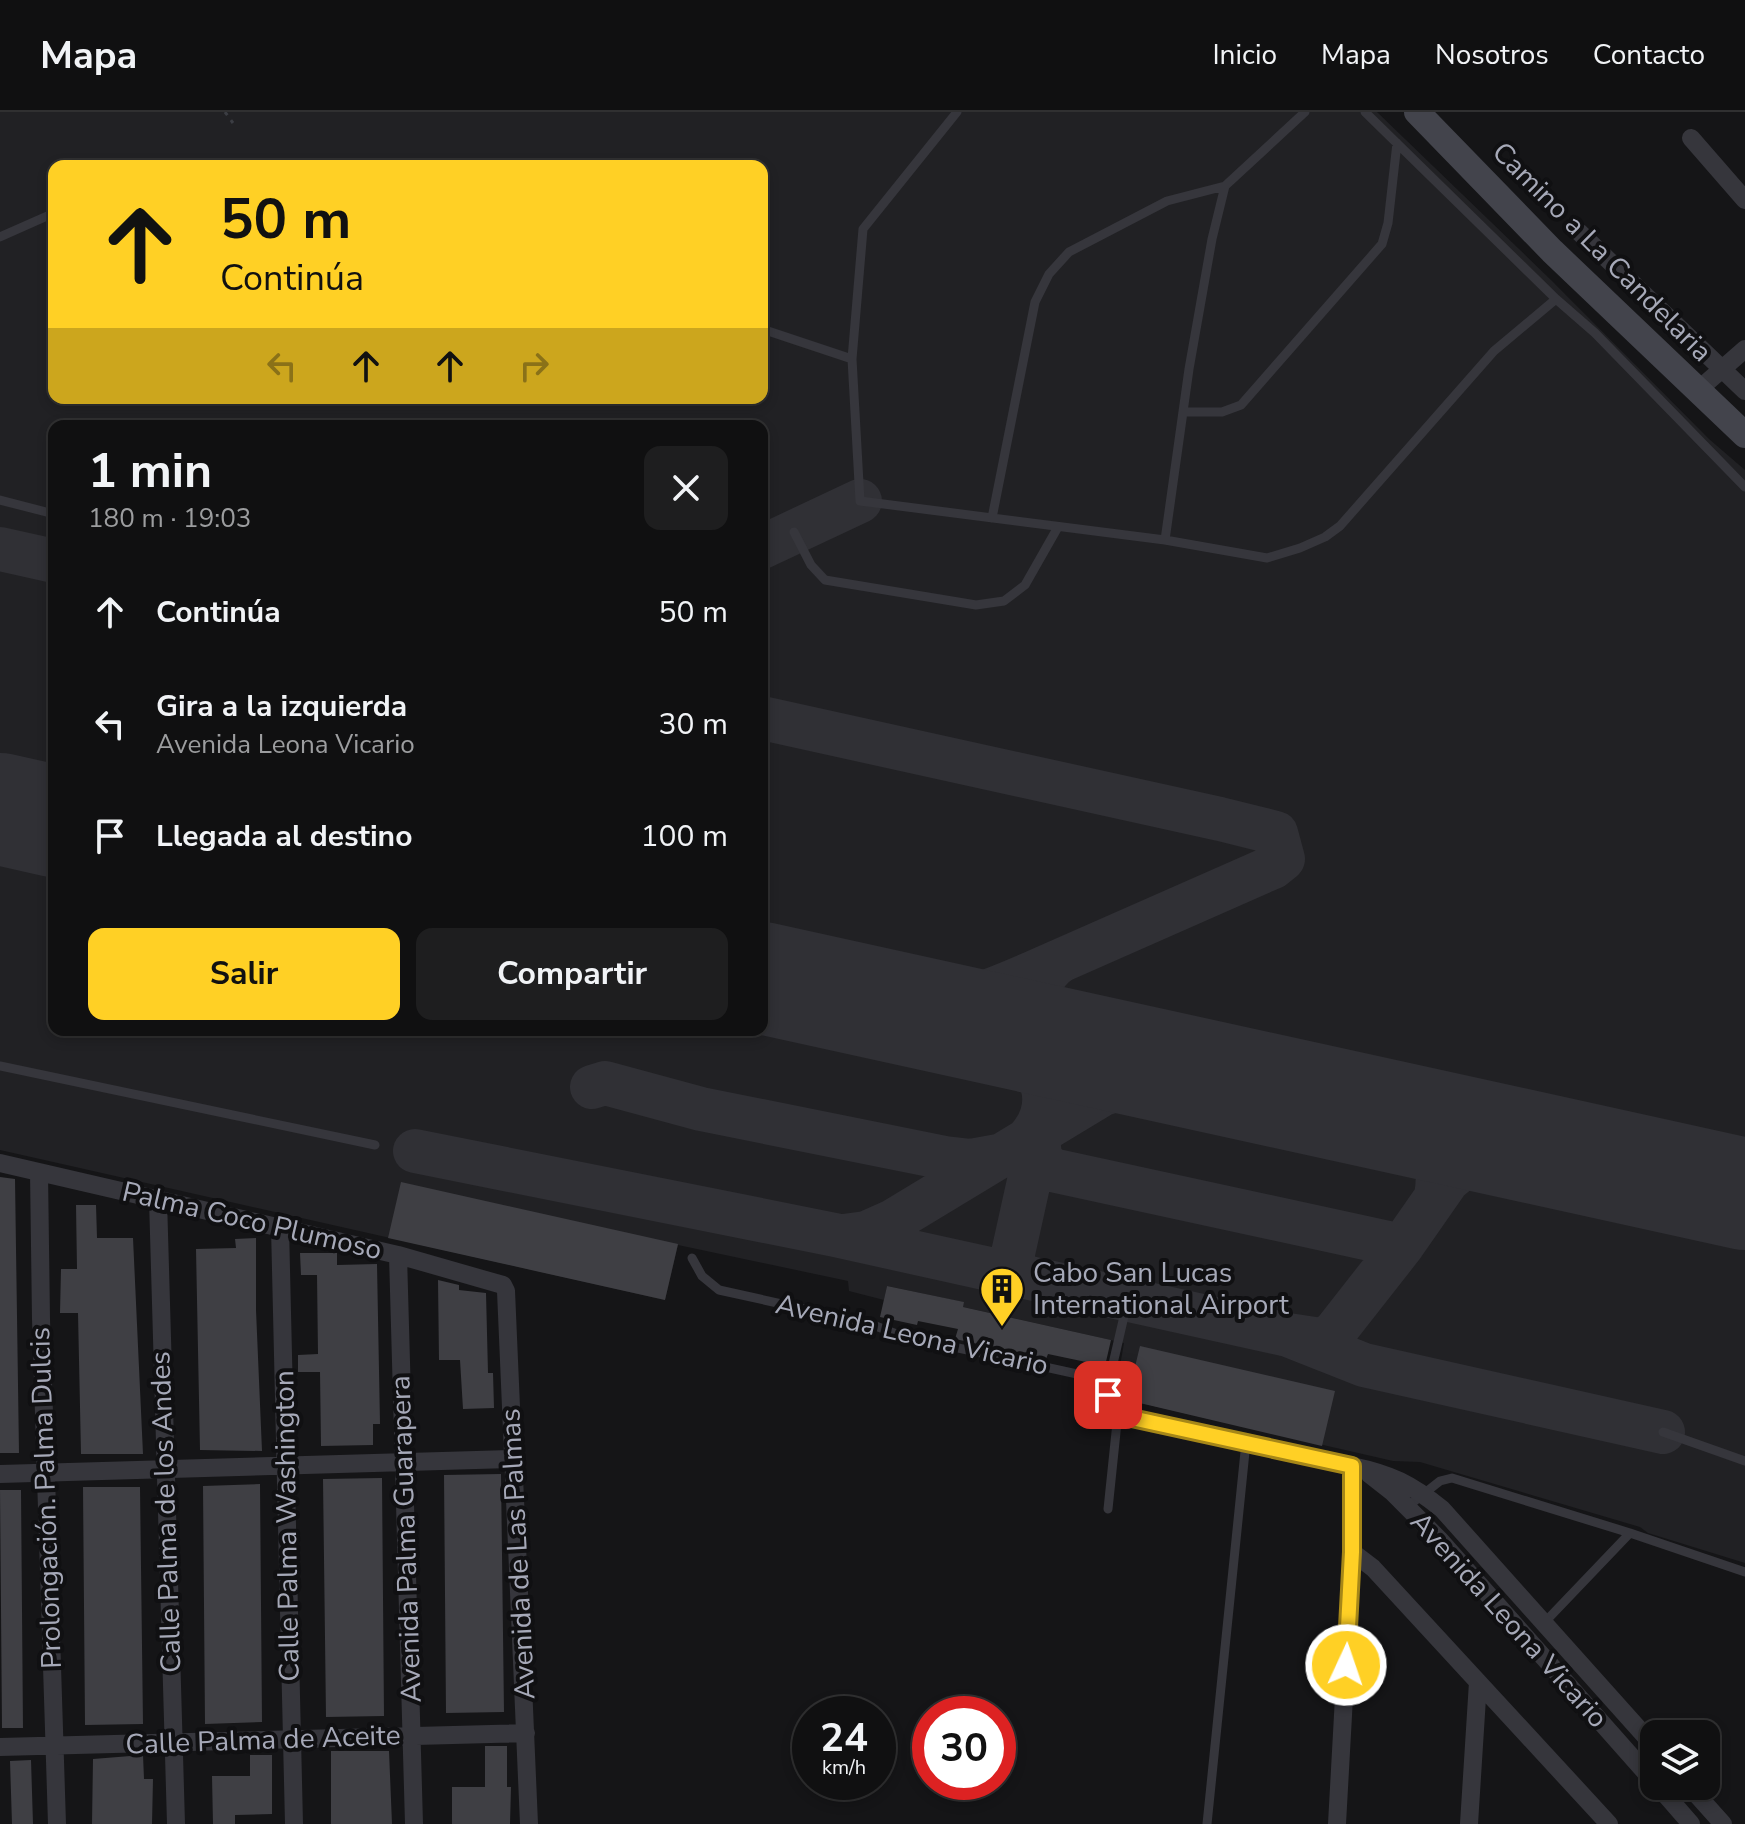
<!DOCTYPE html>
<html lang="es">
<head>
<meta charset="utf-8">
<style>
  body { margin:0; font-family:"Nunito Sans",sans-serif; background:#1e1e1f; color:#f1f3f6; height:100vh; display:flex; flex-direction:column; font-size:30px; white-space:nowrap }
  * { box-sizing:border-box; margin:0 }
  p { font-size:26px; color:#9c9d9f }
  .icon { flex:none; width:44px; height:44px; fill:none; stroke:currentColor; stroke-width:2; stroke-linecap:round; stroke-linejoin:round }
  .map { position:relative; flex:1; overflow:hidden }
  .details { position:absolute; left:48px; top:308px; width:720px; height:616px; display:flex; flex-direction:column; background:#101011; border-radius:16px; box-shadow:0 4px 12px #0003,0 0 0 2px #303031 }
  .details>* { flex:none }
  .guide { position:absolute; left:48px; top:48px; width:720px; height:244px; border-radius:16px; box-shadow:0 4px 12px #0003,0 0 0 2px #303031; background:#ffd025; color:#111; overflow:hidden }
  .controls { position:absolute; left:1640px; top:1608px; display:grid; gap:16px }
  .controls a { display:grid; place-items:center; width:80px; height:80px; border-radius:16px; background:#101011; box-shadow:0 4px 12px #0003,0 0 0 2px #303031; font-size:40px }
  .speed { position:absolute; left:792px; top:1584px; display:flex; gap:16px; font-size:40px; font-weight:700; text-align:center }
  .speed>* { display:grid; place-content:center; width:104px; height:104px; border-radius:50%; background:#101011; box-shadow:0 4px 12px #0003,0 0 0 2px #303031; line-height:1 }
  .speed small { font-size:20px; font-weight:400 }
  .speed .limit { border:12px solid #d22; background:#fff; color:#111 }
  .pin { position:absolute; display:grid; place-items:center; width:68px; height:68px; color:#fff; margin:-34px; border-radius:16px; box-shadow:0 4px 12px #0006 }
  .me { position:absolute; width:88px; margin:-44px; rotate:3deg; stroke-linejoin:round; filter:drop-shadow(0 0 6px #0008) }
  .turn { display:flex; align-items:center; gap:28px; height:168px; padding:0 40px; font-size:36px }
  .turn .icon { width:104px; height:104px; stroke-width:2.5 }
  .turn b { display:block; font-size:56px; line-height:68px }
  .lanes { display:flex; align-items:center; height:76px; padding:0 40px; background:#0003; justify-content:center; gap:40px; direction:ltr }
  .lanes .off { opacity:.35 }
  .round { display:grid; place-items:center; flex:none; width:84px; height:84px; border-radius:16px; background:#1e1e1f }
  .summary { display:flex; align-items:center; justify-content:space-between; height:136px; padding:0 40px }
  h1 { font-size:48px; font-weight:700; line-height:60px }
  .action { display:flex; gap:16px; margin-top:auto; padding:16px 40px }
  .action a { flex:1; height:92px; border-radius:16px; background:#ffd025; color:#111; font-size:32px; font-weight:700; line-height:92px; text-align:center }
  .action a+a { background:#1e1e1f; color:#f1f3f6 }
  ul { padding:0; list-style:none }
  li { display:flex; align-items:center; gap:24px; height:112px; padding:0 40px }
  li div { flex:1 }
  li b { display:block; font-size:30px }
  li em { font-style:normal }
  header { display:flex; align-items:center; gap:48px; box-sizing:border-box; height:112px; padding:0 40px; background:#101011; border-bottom:2px solid #303031 }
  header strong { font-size:38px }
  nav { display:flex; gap:44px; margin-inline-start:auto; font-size:28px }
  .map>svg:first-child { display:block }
  .built { fill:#212124; fill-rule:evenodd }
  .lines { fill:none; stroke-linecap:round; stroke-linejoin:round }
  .taxiway { stroke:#303035; stroke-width:44 }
  .runway { stroke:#303035; stroke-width:112 }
  .building { fill:#3f3f44 }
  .path { stroke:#3b3d43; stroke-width:3; stroke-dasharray:4 6; stroke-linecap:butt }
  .lane { stroke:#36363c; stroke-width:9 }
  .street { stroke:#36363c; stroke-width:18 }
  .secondary { stroke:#43444c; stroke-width:26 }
  .route-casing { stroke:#a68718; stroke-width:20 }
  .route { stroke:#ffd025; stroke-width:14 }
  .labels { text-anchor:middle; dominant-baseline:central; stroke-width:8; stroke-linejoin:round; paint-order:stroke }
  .street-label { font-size:28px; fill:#a6a9b8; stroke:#101012 }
  .poi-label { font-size:28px; fill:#a6a9b8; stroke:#101012; text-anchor:start }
</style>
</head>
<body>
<header>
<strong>Mapa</strong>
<nav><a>Inicio</a><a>Mapa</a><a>Nosotros</a><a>Contacto</a></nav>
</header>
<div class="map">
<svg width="1745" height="1712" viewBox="0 0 1745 1712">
  <rect width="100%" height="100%" fill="#151517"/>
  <path class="built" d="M0,0H1377L1551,168L1709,327L1745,358V1451L1648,1421L1640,1415L1420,1350L1393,1349L1127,1288L1120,1254L1124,1231L963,1195V1190L887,1174L884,1188L849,1179L848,1169L678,1133L665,1188L0,1038ZM54,54H762V286H54ZM54,314H762V918H54Z"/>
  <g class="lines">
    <path class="taxiway" d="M762,435L860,389
      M0,437L54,449
      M762,606L1220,707L1276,721L1283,747L1273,755L1062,848C1038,862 1030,894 1049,916C1058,926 1071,931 1083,937
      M827,881L856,902L996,931C1043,945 1060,991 1027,1028
      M893,895C954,900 1008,871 1062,848
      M592,975L605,971L701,997L945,1046L971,1049L1004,1043
      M1377,1002C1419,1019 1445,1033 1436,1084
      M1038,1022L1040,1047L1052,1058L1402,1134
      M415,1039L835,1123L1288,1223L1364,1253L1663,1320
      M844,1124L866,1121L893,1109L1103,982L1153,966L1212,965
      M1024,1164L1015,1156L1012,1146L1037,1033
      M1288,1223L1321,1228L1333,1222L1402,1134L1448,1068L1460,1058L1479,1049L1534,1036"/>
    <path class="runway" d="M0,697L54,709
      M762,866L1745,1082"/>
  </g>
  <path class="building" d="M0,1065L15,1067L19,1341H0Z
    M401,1070L678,1132L665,1188L388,1126Z
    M76,1093H96L97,1126H133L143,1342H81L78,1201H60L61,1157H77Z
    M256,1126V1198L262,1339L200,1338L196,1137L236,1136L235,1127Z
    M300,1141H337V1153L377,1152L380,1312H373V1333L321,1334L320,1260H298V1243L318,1242L317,1163H301Z
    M438,1168L459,1173V1178L486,1181L488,1261H493L494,1296L463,1297L460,1248H439Z
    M887,1174L964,1190L963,1195L1111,1228L1105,1254L1048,1242L1046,1247L955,1227L958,1217L918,1209L917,1213L880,1205Z
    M1140,1234L1335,1279L1322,1334L1127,1288Z
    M501,1362L504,1600L446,1601L444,1363Z
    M382,1366L384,1604L326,1605L323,1367Z
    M260,1372L262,1610L205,1612L203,1374Z
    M83,1375H140L143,1612L85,1613Z
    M0,1378H21L23,1616H2Z
    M485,1634H507V1675H511L510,1712H452V1675H485Z
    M331,1639H389L392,1712H331Z
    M143,1643L144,1667H153L152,1712H92L93,1647Z
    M250,1643H272V1702L235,1703V1712H213L212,1664H250Z
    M31,1648L33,1712H12L10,1649Z"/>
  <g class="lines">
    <path class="path" d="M225,0L233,11"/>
    <path class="lane" d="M957,0L863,117L852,247L860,389L1165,428L1267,446L1300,436L1325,425L1340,414L1494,239L1556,187L1595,221L1745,375
      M1365,0L1556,187
      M0,125L54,101
      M762,217L852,247
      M1183,300H1222L1241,293L1382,132L1388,111L1397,31
      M0,388L54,402
      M992,406L1035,190L1049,162L1069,140L1167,89L1225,74
      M794,420L811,453L825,468L976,493L1004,489L1025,473L1058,415
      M1165,428L1189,257L1212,127L1225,74L1305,0
      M0,954L375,1033
      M692,1146L702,1164L719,1178L868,1211L899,1223L1109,1269C1105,1286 1112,1298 1127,1305L1352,1354
      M1109,1269L1128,1187
      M1663,1320L1745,1349
      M1407,1395L1440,1369L1452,1366L1630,1421L1745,1460
      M1108,1397L1118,1301
      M1544,1511L1630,1421
      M1207,1712L1246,1330"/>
    <path class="street" d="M1691,26L1745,88
      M1579,120L1745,279
      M1697,279L1745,237
      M0,1051L398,1143L503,1173L506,1179L529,1712
      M39,1060L41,1207L57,1712
      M158,1087L176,1712
      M280,1115L294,1712
      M398,1143L414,1712
      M0,1362L514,1347
      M1369,1362L1392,1380L1439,1427L1654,1670
      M1352,1440L1373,1456L1609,1712
      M0,1635L526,1621
      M1658,1674L1691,1712
      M1689,1674L1723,1712
      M1337,1712L1352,1440V1354C1391,1362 1411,1372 1442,1397L1654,1634
      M1469,1712L1478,1570"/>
    <path class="secondary" d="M1417,0L1552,139L1745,323"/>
  </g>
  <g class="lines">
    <g class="route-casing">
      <path id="route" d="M1108,1283L1113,1296L1127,1305L1352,1354V1440L1346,1553"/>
    </g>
    <use href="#route" class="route"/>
  </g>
  <defs>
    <g id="building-pin" transform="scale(2.3)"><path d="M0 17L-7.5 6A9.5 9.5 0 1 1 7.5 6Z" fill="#ffd025" stroke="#101012"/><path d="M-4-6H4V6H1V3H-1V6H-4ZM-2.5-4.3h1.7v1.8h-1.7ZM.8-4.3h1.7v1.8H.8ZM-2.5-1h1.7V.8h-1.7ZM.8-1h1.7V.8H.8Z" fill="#111"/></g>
  </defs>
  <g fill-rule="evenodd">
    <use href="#building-pin" x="1002" y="1177"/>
  </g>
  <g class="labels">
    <g class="street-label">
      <text transform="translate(1602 140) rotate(45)">Camino a La Candelaria</text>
      <text transform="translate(252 1109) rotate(13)">Palma Coco Plumoso</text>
      <text transform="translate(912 1223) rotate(13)">Avenida Leona Vicario</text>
      <text transform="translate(46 1386) rotate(-92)">Prolongación. Palma Dulcis</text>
      <text transform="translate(166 1400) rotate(-92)">Calle Palma de los Andes</text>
      <text transform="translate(287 1414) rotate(-91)">Calle Palma Washington</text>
      <text transform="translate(406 1427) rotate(-92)">Avenida Palma Guarapera</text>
      <text transform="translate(518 1442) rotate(-93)">Avenida de Las Palmas</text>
      <text transform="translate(1509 1508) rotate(48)">Avenida Leona Vicario</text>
      <text transform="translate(263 1628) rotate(-2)">Calle Palma de Aceite</text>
    </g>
    <g class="poi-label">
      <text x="1033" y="1161">Cabo San Lucas<tspan x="1033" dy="32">International Airport</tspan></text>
    </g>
  </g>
</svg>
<div class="controls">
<a><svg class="icon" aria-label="layers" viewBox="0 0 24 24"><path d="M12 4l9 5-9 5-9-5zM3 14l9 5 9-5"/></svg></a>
</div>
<div class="speed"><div>24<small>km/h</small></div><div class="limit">30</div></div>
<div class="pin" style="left:1108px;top:1283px;background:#d93025"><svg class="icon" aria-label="arrive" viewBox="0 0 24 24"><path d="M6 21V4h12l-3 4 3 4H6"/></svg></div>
<svg class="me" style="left:1346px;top:1553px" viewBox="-20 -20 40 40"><circle r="17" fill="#ffd025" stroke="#fff" stroke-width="3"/><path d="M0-11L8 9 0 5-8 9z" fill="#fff"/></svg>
<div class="guide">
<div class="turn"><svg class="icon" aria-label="ahead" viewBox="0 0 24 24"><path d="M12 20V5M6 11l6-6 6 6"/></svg><div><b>50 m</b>Continúa</div></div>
<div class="lanes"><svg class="icon off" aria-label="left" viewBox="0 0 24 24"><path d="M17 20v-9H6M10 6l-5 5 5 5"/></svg><svg class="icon" aria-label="ahead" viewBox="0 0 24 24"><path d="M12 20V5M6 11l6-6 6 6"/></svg><svg class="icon" aria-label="ahead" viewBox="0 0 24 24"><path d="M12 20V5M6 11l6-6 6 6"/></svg><svg class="icon off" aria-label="right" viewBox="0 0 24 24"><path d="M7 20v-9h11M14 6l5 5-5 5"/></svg></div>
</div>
<section class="details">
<div class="summary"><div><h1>1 min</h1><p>180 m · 19:03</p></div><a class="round"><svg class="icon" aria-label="close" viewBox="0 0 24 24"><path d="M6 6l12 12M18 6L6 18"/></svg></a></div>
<ul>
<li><svg class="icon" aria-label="ahead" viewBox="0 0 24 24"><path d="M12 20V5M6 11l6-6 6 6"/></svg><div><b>Continúa</b></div><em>50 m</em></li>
<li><svg class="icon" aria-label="left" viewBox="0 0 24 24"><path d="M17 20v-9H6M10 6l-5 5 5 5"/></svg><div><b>Gira a la izquierda</b><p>Avenida Leona Vicario</p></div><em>30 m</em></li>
<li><svg class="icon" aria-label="arrive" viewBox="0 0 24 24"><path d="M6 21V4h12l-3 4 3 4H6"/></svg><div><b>Llegada al destino</b></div><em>100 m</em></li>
</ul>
<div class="action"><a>Salir</a><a>Compartir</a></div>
</section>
</div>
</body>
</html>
